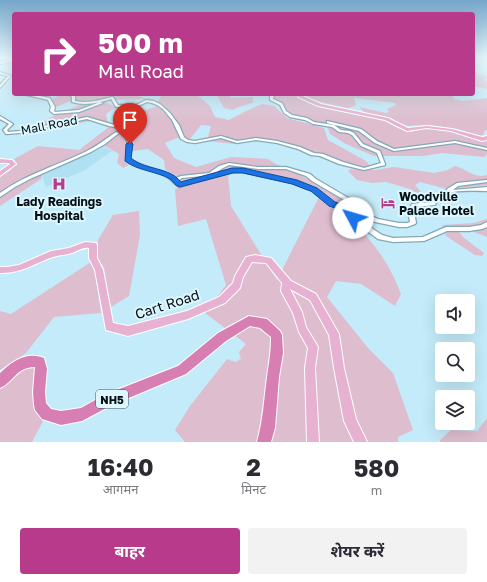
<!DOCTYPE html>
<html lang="hi">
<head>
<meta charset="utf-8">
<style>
  body { margin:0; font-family:"Golos Text","Noto Sans Devanagari",sans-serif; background:#f2f2f3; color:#2b2b33; height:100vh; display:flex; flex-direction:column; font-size:15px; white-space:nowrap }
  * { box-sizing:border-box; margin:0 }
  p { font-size:13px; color:#7c7c81 }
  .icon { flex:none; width:22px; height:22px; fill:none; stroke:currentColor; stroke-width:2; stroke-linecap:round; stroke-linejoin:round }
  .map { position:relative; height:442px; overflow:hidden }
  .details { display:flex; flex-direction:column; background:#fff; flex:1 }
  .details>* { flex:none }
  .banner { position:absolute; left:12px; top:12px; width:463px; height:84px; border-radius:4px; box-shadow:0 4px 16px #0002; background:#b73b8a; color:#fff; overflow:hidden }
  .tools { position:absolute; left:435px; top:294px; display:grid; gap:8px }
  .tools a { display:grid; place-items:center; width:40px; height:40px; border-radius:4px; background:#fff; box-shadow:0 4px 16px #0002; font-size:20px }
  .pin { position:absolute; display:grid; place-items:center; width:34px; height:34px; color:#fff; margin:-41px -17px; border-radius:50% 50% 50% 0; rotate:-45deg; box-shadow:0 0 4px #0007 }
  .pin .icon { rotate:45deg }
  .me { position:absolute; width:44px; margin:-22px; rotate:309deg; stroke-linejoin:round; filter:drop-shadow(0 0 3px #0008) }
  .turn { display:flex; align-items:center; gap:14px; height:84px; padding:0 20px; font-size:18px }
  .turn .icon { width:52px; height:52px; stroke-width:2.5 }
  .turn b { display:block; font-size:28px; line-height:34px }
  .eta { display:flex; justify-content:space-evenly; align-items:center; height:68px; text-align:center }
  .eta b { font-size:24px; font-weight:700; line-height:28px }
  .primary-button { display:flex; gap:8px; margin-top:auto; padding:8px 20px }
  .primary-button a { flex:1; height:46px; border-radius:4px; background:#b73b8a; color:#fff; font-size:16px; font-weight:700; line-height:46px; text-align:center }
  .primary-button a+a { background:#f2f2f3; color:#2b2b33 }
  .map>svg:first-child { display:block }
  .built { fill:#b0e1f2 }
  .green { fill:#ddbdce }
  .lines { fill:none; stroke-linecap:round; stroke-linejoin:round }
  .minor-casing { stroke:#83a9b6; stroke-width:2.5 }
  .major-casing { stroke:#fff; stroke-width:2 }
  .highway-casing { stroke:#fff; stroke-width:2 }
  .minor { fill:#fff; fill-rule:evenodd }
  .major { fill:#e7b2d1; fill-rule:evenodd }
  .highway { fill:#d77fb2; fill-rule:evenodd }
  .route { fill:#1a73e8; stroke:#114b97 }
  .labels { text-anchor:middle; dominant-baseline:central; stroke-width:4; stroke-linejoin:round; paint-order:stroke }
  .shield { fill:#def6fe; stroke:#45555b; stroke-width:1 }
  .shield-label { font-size:11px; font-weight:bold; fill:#031015 }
  .street-label { font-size:12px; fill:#031015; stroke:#def6fe }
  .poi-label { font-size:12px; font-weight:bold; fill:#031015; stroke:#def6fe; text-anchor:start }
  .near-street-label { font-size:14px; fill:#031015; stroke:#def6fe }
</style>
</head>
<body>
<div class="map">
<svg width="487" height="442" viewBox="0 0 487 442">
  <rect width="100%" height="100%" fill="#c4ebf9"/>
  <path class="built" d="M104,147L112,151L85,170L46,187L43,179L44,174Z"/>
  <path class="green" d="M473,70L481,75L487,76V78L484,80L487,81V89L473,86Z
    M61,94H70L71,101L56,107L52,100Z
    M76,94H132L147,99L117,100L113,97L88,102L77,101L75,100Z
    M143,94H196L210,106L215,117L229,120L246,111L262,104L274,106L287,118L324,128L328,140L366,161L370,166L363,168L279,141L257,138L235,144L207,141L211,126L201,125L190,139L177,138L165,143L174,158L196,167L231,157L268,159L276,164L299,174L329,192L353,204V213L334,202L318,188L300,182L240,168L183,182L165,169L164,160L148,149L133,151L134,143L124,126L130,115L155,107L161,96Z
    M213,94H229L231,98L253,97V102C247,106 240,105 233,110L224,108L218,97Z
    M274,94H294L321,107L384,120L397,128L411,132L427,128L454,132L487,140V154L484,157L442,153L423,156H374L346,144L330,134L327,125C320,123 290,115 287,112C280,104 284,105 273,99Z
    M304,94H453L452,95L454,99L463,101L487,98V130L484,131V134L480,136L457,129L431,125L403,126L385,118L365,113L359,107L386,113L389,112L387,109L396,105L395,103L356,98H354L356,105L352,107L347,108L325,103L304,97Z
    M103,101L116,107L106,114L108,122L106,123L96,120L74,124L69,121L22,129L23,127L42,123L49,118L84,103Z
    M109,127L120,128L127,149L124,160L129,165L123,168L117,163L119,154L105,146L43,174L41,179L0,206V176L7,173L17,164L14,159L38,146L79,150Z
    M455,166C467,169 474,179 487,175V185L447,189L420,182L415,185L421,192L417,193L410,189L386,182L372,183L357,180L348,171L351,169L376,170L394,167L434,173L448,170Z
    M228,175L231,206L277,280L319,197C358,223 384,249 401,294L395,306L361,284L336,281L327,297L368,348L393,373L413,430L398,437V442H185L175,430L190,406L227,359L235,362L241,359L239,352L246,344L205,313L226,285L206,219L178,226L175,189Z
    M139,211L140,235L129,296L111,307L104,268L97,256L98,240L113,215Z
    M487,219V237L461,227H455L464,238L484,253L482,256L475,255L446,236L442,225L474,223Z
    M91,262L95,273L101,313L54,317L26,353L0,370V311L11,314Z
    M38,364L37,406L43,421L32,442H0V385L10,373Z
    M487,418V442H440V440L451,430L477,431Z"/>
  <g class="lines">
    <g class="minor-casing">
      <path id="minor" d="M14,59V61L0,64V62Z
        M0,72L11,76L0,88V85L8,76L0,74Z
        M23,94H30L50,98L55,107L54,111L55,112L79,110L100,102L103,103L79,112L54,114L50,111L51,107L48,100Z
        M69,94H73L75,96V101C87,104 100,100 112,97H113L118,105H136L146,100L154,101L160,104L170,113L179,125L184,137L188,140L195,141L221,136L237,141L256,138L277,141L300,147L314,153L323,154L343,162L364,168L381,163L377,153L361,146L352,135L348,133L339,132L332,127L313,124L305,120L290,117L284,113L280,105L270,100V94H274L273,99L282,103L286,111L292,115L307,118L314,122L334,125L341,130L350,131L354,133L363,144L380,151L385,164V165L364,170L339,164L320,156L311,155L298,149L277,143L256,140L237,143L221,138L195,143L187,142L181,139L172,120L163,109L157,105L152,103L147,102L136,107H116L111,99C98,103 85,106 72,102V97Z
        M0,116L13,124L7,130L8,132L20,131L87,117L111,124L123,126L132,144L130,159C144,168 162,169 176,178L181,176L209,173L219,166L229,163L258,167H286L310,174L316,179L357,203L369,215L378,219L399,223H407L410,222L408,211L412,204L431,202L435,196L447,190V189L457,183L487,180V182L458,186L453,190L487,187V191C474,191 451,189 440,197C438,199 436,203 435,205L416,207L414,211L416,223L415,224L407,227H399L375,222L365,217L353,205L312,181L306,176L286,169H258L229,165L223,168L212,175L182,178L178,181L180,183L237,169L296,181L316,189L334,203L343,206L355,217L382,235L393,238L423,237L446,227H469L481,225L487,222V227L482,229L469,231H447L424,241L393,242L378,239L351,219L339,208L330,205L312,191L293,183L237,171L179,187C174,184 171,179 166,176C153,169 139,169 126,160V159L128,144L121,128L109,126L87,119L20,133L7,134H6L3,130L9,124L0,119Z
        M327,121L361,129L377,141L394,149L455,141L487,148V150L455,143L394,151L375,143L359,131L327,123Z
        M116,132L119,133L105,144L91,152L30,179L15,187L0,197V193C28,173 57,166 87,151C97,146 106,139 116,132Z"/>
    </g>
    <g class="major-casing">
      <path id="major" d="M298,94H302L301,95L321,104L388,118L408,128L427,126L452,129L482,137L487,136V140L482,141L451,131L427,128L407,131L385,120L318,106L298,97Z
        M0,159L12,160L16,164L0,176V171L10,164L9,163H0Z
        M85,242L96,243L97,245V258L103,270L113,323L128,326L187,311L219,297L233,283L235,276L246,257L255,255L271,258L291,281L316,294L339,334L344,368L356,419L367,442H354L344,421L334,368L329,335L310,300L290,289L302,312L306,327L318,347L315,368L319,442H307L305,368L308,348L299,332L293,313L281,291L282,283L266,263L252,262L243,277L240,288L225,303L188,319L128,336L106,330L95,270L89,258V248C82,247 78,251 72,253C66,255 59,255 53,257C35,263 21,274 0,273V267H7L19,265L51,251L69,248Z"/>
    </g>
    <g class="highway-casing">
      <path id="highway" d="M249,316L267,319L280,331L282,335L283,353L279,377L275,428L271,442H257C263,421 264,399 267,377C269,362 271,353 271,337L260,328L250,326L226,341L186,374L112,405L82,421L61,425L42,419L35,410L34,405L33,392L35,367C16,367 14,382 0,388V373C12,361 27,351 44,358L47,369L45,392L46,403L51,409L61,411L81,408L104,395L178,366L218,333Z"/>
    </g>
    <use href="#minor" class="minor"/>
    <use href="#major" class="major"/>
    <use href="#highway" class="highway"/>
  </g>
  <linearGradient id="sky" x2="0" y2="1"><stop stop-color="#76a6ca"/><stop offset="0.48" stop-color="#e4f6fc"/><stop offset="1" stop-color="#e4f6fc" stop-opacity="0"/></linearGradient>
  <rect width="487" height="120" fill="url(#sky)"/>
  <path class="route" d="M130,141L133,144L131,158C146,171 168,166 181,182L232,168H243L297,180L317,188L335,202L344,205L357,218L353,222L350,221L338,209L329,206L311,191L305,189L292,184L243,173H233L180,187C175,186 174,182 170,179C156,171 138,171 125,161L126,144Z"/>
  <defs>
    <g id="hospital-bare" transform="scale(1.08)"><path d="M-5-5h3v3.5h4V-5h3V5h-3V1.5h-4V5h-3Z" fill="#b73b8a" stroke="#def6fe" stroke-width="2.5" paint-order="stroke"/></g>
    <g id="hotel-bare" transform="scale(1.08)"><path d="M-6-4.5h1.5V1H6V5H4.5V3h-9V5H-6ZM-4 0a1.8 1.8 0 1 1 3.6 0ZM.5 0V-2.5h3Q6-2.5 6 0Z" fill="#b73b8a" stroke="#def6fe" stroke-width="2.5" paint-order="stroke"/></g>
  </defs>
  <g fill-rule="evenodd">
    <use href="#hospital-bare" x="59" y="184"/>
    <use href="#hotel-bare" x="388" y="203"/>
  </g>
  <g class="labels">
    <rect class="shield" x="96" y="390" width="32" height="18" rx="3"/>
    <g class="shield-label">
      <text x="112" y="399">NH5</text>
    </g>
    <g class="street-label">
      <text transform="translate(49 125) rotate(-11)">Mall Road</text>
    </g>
    <g class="poi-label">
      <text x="399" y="196">Woodville<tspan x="399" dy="14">Palace Hotel</tspan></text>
      <text x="59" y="201" text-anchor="middle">Lady Readings<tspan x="59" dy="14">Hospital</tspan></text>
    </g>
    <g class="near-street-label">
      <text transform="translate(167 304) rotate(-18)">Cart Road</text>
    </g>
  </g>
</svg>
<div class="tools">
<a><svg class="icon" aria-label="sound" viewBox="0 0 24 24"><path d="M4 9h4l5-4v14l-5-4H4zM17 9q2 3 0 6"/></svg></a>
<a><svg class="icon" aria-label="search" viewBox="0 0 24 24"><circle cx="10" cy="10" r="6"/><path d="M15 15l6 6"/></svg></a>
<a><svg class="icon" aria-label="layers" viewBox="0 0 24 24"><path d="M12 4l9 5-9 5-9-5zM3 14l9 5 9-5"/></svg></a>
</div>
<div class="pin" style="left:130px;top:144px;background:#d93025"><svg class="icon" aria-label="arrive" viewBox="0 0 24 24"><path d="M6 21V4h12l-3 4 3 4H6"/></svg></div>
<svg class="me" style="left:353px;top:218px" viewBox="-20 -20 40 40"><circle r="19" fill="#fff"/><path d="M0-13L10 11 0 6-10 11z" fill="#1a73e8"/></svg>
<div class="banner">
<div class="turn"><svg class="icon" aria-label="right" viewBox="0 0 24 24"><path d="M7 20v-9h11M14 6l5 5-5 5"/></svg><div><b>500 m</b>Mall Road</div></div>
</div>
</div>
<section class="details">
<div class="eta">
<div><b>16:40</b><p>आगमन</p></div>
<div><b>2</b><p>मिनट</p></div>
<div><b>580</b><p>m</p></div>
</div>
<div class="primary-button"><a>बाहर</a><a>शेयर करें</a></div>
</section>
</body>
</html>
